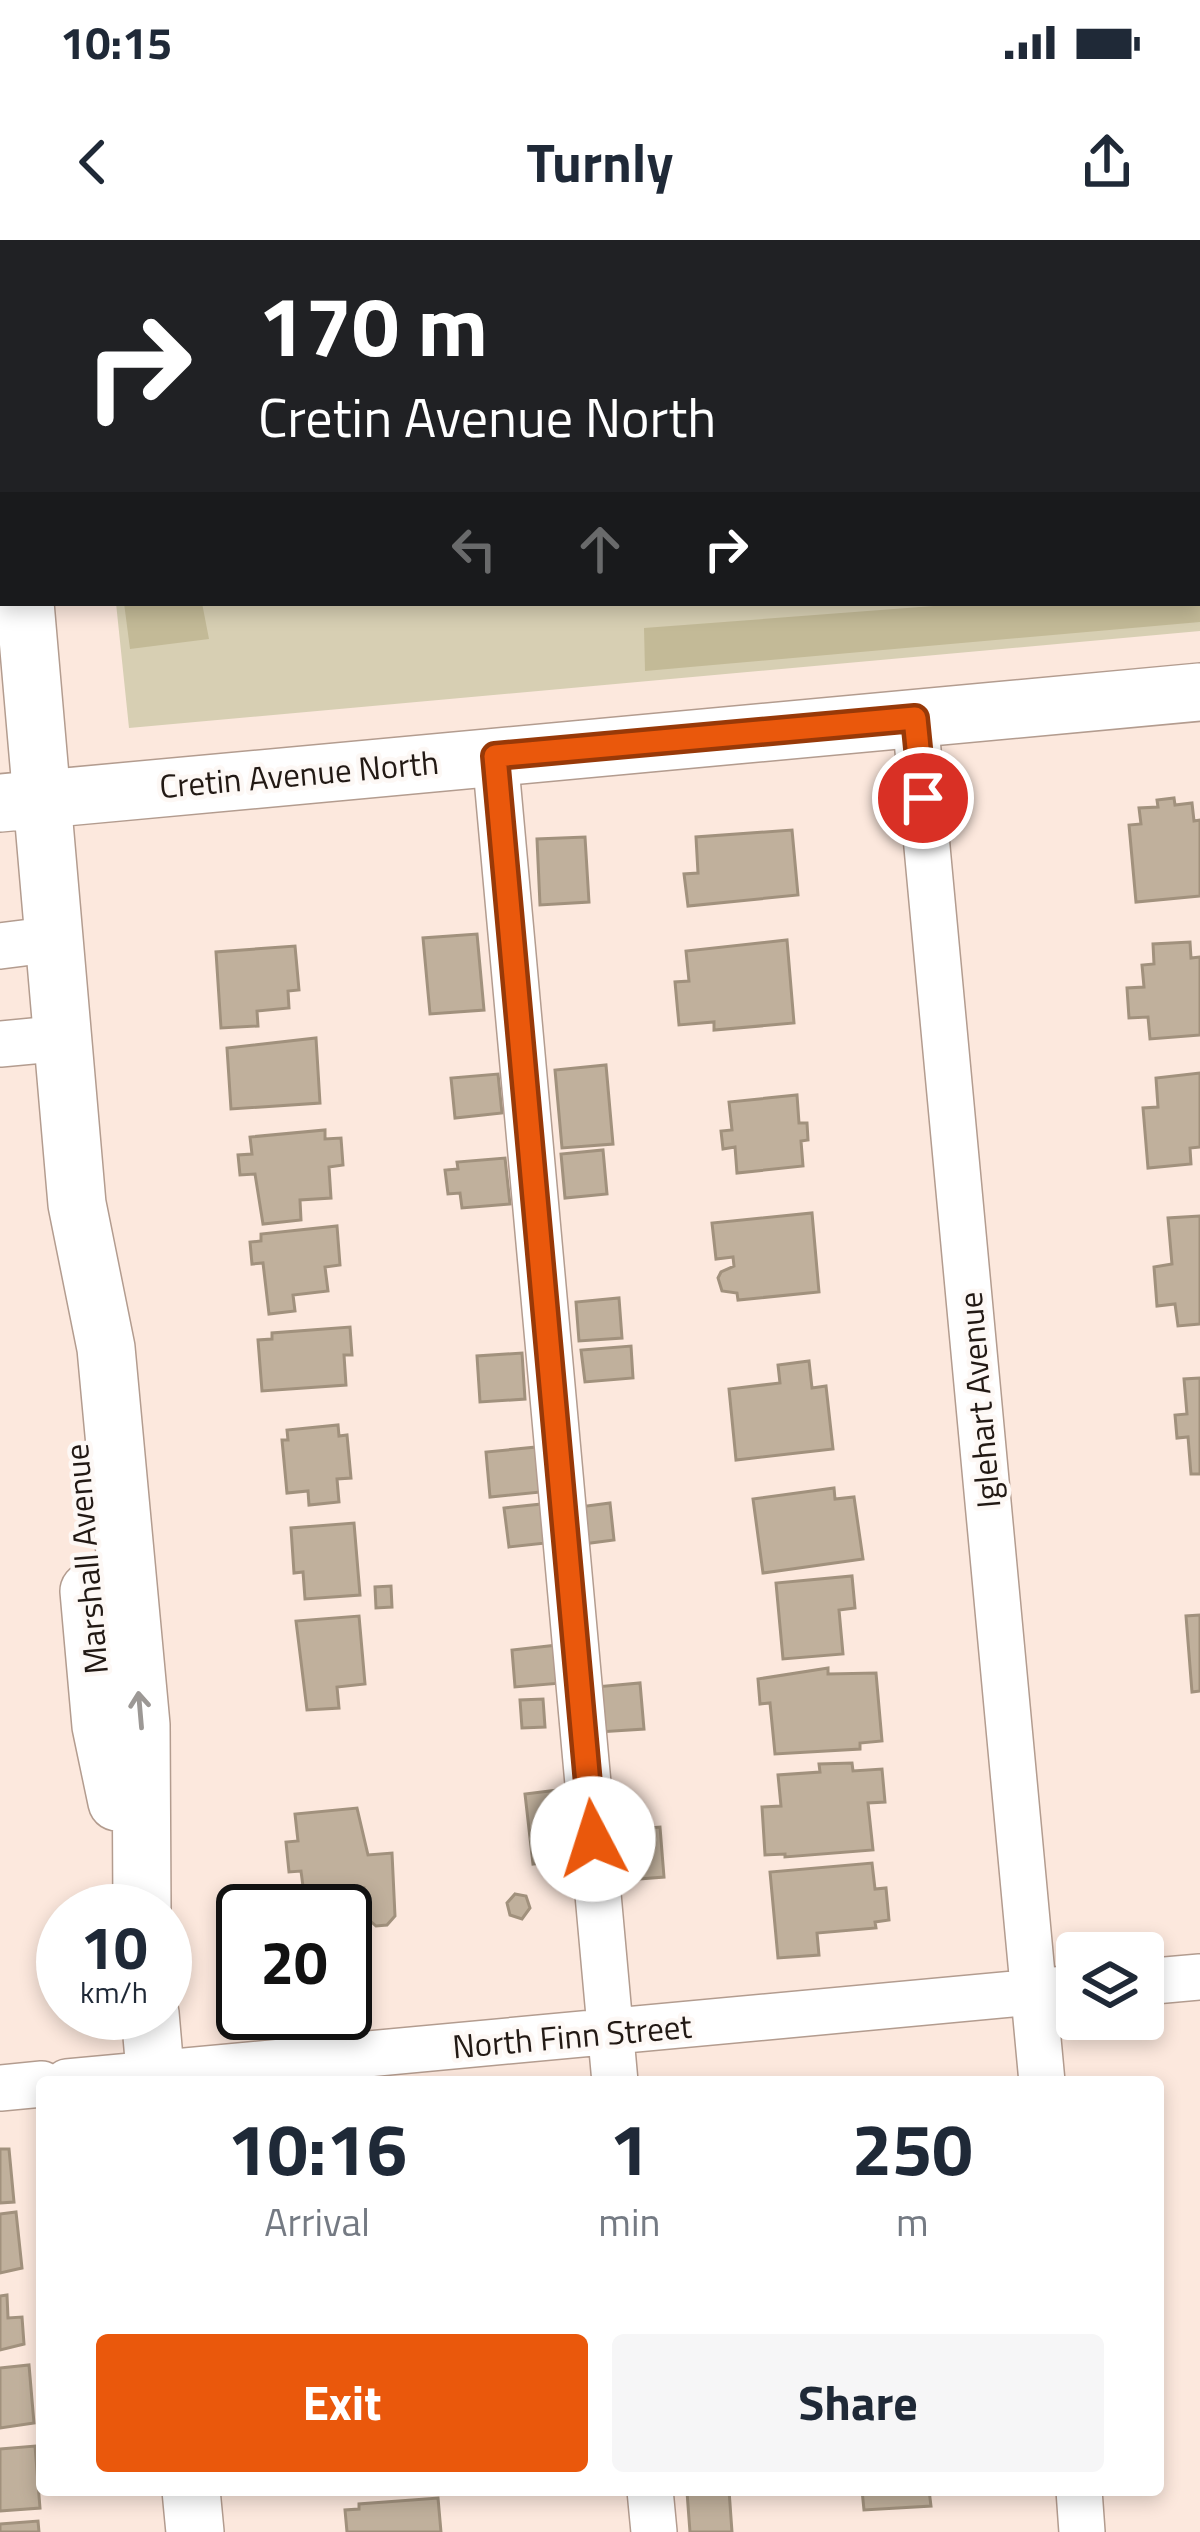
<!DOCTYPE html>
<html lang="en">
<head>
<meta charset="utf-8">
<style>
  body { margin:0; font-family:"Titillium Web",sans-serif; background:#f6f6f7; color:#1f2937; height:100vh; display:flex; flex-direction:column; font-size:45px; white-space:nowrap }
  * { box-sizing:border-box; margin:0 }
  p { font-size:39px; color:#747a83 }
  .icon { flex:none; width:66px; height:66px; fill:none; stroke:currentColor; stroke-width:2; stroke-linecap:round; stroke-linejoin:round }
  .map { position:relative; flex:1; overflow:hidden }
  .side { position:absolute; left:36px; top:1836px; width:1128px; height:420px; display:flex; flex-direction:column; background:#fff; border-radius:12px; box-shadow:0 6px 18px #0003 }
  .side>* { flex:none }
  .top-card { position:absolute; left:0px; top:0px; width:1200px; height:366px; box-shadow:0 6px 18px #0003; background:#202124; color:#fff; overflow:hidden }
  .tools { position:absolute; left:1056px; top:1692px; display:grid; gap:24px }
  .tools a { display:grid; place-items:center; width:108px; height:108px; border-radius:12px; background:#fff; box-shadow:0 6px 18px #0003; font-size:60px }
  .speed { position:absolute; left:36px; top:1644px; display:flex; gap:24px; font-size:60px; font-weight:700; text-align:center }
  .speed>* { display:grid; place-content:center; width:156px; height:156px; border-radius:50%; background:#fff; box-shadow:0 6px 18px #0003; line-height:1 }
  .speed small { font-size:30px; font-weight:400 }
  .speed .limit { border:6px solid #111; border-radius:18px; background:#fff; color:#111 }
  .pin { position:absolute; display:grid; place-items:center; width:102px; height:102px; color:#fff; margin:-51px; border:6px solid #fff; border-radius:50%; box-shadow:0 3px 12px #0007 }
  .me { position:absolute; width:132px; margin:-66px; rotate:355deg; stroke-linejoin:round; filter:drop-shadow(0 0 9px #0008) }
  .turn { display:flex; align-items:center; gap:42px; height:252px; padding:0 60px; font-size:54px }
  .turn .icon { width:156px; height:156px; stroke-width:2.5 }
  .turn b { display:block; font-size:84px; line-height:102px }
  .lanes { display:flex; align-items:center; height:114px; padding:0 60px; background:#0003; justify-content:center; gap:60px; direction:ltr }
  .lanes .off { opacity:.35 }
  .eta { display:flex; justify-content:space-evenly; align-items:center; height:204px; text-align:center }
  .eta b { font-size:72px; font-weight:700; line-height:84px }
  .cta { display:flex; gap:24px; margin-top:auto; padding:24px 60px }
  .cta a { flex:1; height:138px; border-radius:12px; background:#ea580c; color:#fff; font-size:48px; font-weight:700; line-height:138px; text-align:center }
  .cta a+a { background:#f6f6f7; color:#1f2937 }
  .status { display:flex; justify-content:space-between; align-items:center; height:84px; padding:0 60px; background:#fff; direction:ltr }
  .status svg { height:33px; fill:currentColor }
  header { display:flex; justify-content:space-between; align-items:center; height:156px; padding:0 60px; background:#fff; font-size:54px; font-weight:700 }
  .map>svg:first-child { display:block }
  .green { fill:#d7cfb3 }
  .forest { fill:#c3ba97 }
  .building { fill:#c0b09c; stroke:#a1917d; stroke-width:3 }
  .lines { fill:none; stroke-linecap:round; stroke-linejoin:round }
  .minor-casing { stroke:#b39c8f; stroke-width:48 }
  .major-casing { stroke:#b39c8f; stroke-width:60 }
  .minor { stroke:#fff; stroke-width:45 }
  .major { stroke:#fff; stroke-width:57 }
  .oneway { stroke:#9c9895 }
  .route-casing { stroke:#983908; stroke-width:30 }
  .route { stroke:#ea580c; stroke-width:21 }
  .labels { text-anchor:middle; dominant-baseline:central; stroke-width:9; stroke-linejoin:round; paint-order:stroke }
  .street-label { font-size:33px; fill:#221914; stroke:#fdf8f5 }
</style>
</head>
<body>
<div class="status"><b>10:15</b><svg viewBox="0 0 49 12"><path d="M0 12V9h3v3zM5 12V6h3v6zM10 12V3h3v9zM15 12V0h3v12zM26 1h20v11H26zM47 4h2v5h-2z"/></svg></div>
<header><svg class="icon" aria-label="back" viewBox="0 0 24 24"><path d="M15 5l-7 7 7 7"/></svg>Turnly<svg class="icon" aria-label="share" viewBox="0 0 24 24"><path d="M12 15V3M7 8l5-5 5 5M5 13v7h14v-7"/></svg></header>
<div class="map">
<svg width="1200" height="2292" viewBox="0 0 1200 2292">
  <rect width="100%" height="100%" fill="#fce8dd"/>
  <path class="green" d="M79,0H1200V391L129,488L116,363H1197V3Z"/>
  <path class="forest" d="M1197,346H1200V382L645,431L644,388L973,363H1197Z
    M124,363H202L209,399L130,409Z"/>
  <path class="building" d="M1174,558L1175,565L1192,563L1194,581L1200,580V656L1136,662L1129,585L1141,584L1139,568L1158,567L1157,560Z
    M792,590L798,655L688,666L684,634L698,633L696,597Z
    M585,597L589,662L540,665L537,599Z
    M477,694L484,770L430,774L423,698Z
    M787,700L794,783L714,790V782L679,785L675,742L689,741L686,711Z
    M1190,702L1191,718L1200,717V795L1150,799L1148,777L1129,778L1127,748L1144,747L1142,725L1154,724L1153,704Z
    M295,706L299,750L288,751L289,768L257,771L258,786L221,788L216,712Z
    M316,798L320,863L231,869L227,808Z
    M606,825L613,904L562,908L555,830Z
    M1200,833V907L1190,908L1191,924L1148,928L1143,868L1158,867L1156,838Z
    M498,834L502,873L455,878L451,838Z
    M797,855L799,883H807L808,900L801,901L803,926L737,933L735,907L723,909L721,891L732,890L729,862Z
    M325,890V899L341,898L343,925L329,927L331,958L300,960L301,980L263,984L255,934L240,935L238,915L252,914L250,897Z
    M603,910L607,954L565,958L561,914Z
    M505,918L510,964L462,968L460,953L448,954L445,930L458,929L457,922Z
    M812,973L819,1052L738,1060L737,1053L722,1051L718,1038L721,1032L734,1026L733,1017L716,1019L712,983Z
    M1200,976V1084L1178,1086L1175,1064L1157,1066L1154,1027L1172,1024L1168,978Z
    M337,986L340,1025L325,1027L328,1051L293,1055L295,1071L269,1074L263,1023L252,1024L250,1002L261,1001V994Z
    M619,1058L622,1098L579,1101L576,1062Z
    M350,1087L352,1115H344L346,1145L262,1151L258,1100L272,1099V1093Z
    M631,1106L633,1138L585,1142L581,1110Z
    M522,1113L525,1159L480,1162L477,1116Z
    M809,1121L812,1148L826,1146L833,1209L736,1220L729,1149L780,1143L778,1125Z
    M1200,1138V1234H1191L1188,1197L1177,1198L1175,1175L1187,1174L1184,1139Z
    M338,1185L339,1196L347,1195L351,1238L337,1239L339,1262L309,1265L308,1251L287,1253L282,1200H288L287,1190Z
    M537,1207L541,1252L490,1257L486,1212Z
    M834,1248L835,1259L854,1257L863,1319L763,1333L753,1259Z
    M610,1263L614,1300L583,1304L579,1267Z
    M542,1264L546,1303L509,1307L504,1268Z
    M354,1283L360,1355L305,1359L303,1332L294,1333L291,1288Z
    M852,1336L855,1368L839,1370L843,1414L783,1419L776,1343Z
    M391,1346L392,1367L376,1368L375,1347Z
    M1200,1375V1451L1192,1452L1186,1376Z
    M359,1376L365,1444L337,1447L339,1468L307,1470L296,1381Z
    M558,1405L562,1443L515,1447L512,1410Z
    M828,1428V1434L876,1433L882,1501L860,1503V1509L775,1514L770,1463L760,1464L758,1439Z
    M640,1443L644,1489L599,1492L595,1447Z
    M543,1459L545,1487L522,1488L520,1460Z
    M852,1523L853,1531L882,1529L885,1562L868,1563L873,1610L785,1617V1614L765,1615L762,1567L781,1566L778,1535L820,1532L819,1524Z
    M566,1549L574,1619L533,1624L525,1554Z
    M357,1568L368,1615L392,1613L395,1676L387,1685L376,1686L367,1678L364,1648L304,1654L301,1631L289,1632L286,1602L298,1601L295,1574Z
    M660,1587L664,1637L614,1641L610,1591Z
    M872,1623L875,1649L886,1648L889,1680L875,1682L876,1688L817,1693L819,1715L778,1718L770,1632Z
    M515,1654L526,1656L530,1668L522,1679L510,1675L507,1663Z
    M0,1909H9L14,1962L0,1963Z
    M16,1972L22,2028L0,2033V1974Z
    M7,2055L8,2078L22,2077L24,2104L0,2110V2056Z
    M29,2125L34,2183L0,2188V2128Z
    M35,2206L40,2268L0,2271V2209Z
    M729,2250L732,2292H690L687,2252Z
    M862,2250H929L931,2266L864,2270Z
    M438,2258L441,2292H347L345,2270L359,2269V2264Z
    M38,2281L39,2292H0V2284Z"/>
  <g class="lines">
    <g class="minor-casing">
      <path id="minor" d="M915,478L1042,1842
        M495,516L615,1842
        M0,706L55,699
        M0,804L64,798
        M1143,1742L1200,1737
        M67,1842L1077,1748
        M0,1848L42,1844
        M650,2250L654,2292
        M1079,2250L1082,2292"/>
    </g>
    <g class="major-casing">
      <path id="major" d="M0,75L3,109
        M25,363L77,964L106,1108L141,1485L142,1671
        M0,563L1200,452
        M89,1351L101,1486L117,1562
        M150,1773L156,1842
        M191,2250L195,2292"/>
    </g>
    <use href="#minor" class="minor"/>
    <use href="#major" class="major"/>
  </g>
  <defs><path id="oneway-shaft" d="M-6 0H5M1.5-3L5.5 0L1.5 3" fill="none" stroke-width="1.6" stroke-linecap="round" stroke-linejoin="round" transform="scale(3)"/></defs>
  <use class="oneway" href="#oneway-shaft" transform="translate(140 1470) rotate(-95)"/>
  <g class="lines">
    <g class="route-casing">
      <path id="route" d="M593,1599L495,516L915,478L923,558"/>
    </g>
    <use href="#route" class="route"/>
  </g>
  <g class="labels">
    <g class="street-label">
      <text transform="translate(299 534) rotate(-5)">Cretin Avenue North</text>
      <text transform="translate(979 1160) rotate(-95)">Iglehart Avenue</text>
      <text transform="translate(86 1319) rotate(-95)">Marshall Avenue</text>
      <text transform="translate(572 1796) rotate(-5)">North Finn Street</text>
    </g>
  </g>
</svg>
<div class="tools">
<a><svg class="icon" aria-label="layers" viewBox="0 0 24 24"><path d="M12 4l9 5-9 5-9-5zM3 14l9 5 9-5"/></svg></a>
</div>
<div class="speed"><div>10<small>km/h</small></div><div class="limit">20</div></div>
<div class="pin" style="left:923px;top:558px;background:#d93025"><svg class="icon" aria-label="arrive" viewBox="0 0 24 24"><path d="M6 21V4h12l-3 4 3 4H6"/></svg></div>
<svg class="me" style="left:593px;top:1599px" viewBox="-20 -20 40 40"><circle r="19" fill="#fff"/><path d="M0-13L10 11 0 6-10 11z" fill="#ea580c"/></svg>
<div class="top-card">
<div class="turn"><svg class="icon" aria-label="right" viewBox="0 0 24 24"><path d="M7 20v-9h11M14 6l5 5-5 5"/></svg><div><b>170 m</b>Cretin Avenue North</div></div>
<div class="lanes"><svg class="icon off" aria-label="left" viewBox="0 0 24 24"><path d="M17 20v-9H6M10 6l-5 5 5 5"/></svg><svg class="icon off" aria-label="ahead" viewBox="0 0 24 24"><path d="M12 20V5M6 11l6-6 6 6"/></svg><svg class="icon" aria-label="right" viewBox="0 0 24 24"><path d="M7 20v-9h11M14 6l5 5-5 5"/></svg></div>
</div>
<section class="side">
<div class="eta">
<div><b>10:16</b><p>Arrival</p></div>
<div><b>1</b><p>min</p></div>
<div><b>250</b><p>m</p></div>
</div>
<div class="cta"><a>Exit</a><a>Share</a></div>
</section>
</div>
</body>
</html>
